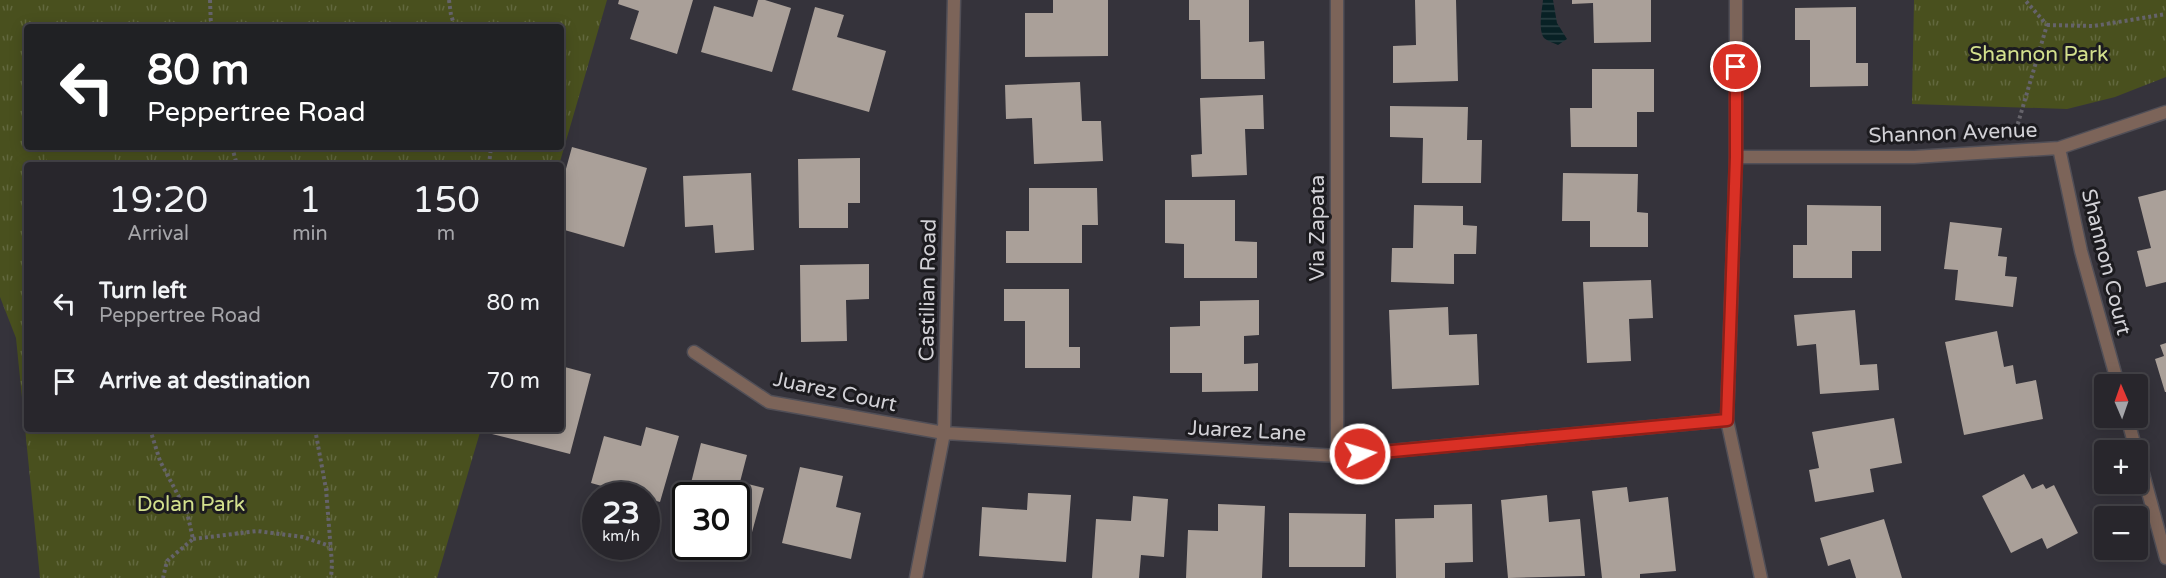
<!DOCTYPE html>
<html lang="en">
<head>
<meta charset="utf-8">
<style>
  body { margin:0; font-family:"Varela Round",sans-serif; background:#302e34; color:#f1f3f6; height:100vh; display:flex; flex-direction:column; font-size:22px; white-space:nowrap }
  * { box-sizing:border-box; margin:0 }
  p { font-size:20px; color:#a5a5a9 }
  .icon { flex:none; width:33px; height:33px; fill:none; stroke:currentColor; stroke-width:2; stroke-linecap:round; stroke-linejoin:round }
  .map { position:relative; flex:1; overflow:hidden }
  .drawer { position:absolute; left:24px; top:162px; width:540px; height:270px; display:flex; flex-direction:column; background:#28262c; border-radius:6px; box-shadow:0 3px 15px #0003,0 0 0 2px #444348 }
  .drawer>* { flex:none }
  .top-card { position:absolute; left:24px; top:24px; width:540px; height:126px; border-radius:6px; box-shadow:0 3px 15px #0003,0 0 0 2px #444348; background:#202124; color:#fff; overflow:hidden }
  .needle { width:39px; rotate:358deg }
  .buttons { position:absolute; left:2094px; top:374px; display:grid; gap:12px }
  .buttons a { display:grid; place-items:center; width:54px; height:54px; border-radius:6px; background:#28262c; box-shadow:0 3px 15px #0003,0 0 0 2px #444348; font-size:30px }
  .speed { position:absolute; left:582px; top:482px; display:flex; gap:12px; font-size:30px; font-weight:700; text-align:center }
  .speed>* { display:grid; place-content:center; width:78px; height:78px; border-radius:50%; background:#28262c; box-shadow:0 3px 15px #0003,0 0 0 2px #444348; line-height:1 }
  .speed small { font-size:15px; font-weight:400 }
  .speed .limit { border:3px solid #111; border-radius:9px; background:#fff; color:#111 }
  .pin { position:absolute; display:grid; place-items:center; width:51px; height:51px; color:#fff; margin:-26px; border:3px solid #fff; border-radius:50%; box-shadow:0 2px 6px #0007 }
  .me { position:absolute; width:66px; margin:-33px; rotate:85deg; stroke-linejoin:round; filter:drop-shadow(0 0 4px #0008) }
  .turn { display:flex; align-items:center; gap:21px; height:126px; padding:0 24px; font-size:27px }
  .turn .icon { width:78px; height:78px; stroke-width:2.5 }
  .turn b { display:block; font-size:42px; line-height:51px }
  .eta { display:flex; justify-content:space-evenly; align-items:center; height:102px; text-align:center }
  .eta b { font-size:36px; font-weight:600; line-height:42px }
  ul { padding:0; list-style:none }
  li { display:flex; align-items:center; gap:18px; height:78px; padding:0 24px }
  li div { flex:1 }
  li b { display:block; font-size:22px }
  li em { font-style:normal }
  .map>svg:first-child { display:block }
  .park { fill:url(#park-tufts); fill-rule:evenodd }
  .pitch { fill:#49501e }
  .water { fill:url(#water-rules) }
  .building { fill:#aaa099 }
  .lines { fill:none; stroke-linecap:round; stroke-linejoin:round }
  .minor-casing { stroke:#514f57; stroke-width:15 }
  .path { stroke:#65636a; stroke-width:4; stroke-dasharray:3 3; stroke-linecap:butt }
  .minor { stroke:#7c6459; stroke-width:12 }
  .route-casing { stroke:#8d1f18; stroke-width:15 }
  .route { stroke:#d93025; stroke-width:10 }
  .labels { text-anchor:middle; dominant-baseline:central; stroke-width:6; stroke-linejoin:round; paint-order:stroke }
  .park-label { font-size:21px; fill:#d3e08d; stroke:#1c1b1f }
  .street-label { font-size:21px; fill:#d2d1d6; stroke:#1c1b1f }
</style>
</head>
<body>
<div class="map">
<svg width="2166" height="578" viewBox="0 0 2166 578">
  <defs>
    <pattern id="park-tufts" width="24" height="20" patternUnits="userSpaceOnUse" patternTransform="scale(1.5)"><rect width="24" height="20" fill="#49501e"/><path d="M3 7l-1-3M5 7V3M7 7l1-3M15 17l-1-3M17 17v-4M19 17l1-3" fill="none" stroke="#62683e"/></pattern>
    <pattern id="water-rules" width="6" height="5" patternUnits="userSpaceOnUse" patternTransform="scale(1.5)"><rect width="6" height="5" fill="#082125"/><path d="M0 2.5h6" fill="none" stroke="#2b4044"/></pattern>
  </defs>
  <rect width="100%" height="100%" fill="#35333b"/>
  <path class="park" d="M0,0H607L559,165H27V429H481L437,578H40L16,338L0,297ZM27,27H561V147H27Z
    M1914,0H2166V77L2115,97L2067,109L1912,104Z"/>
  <path class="pitch" d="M43,147H111L116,165H48Z"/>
  <path class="water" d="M1543,0H1553L1557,23L1567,39L1558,45C1554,43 1547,41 1544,38C1538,29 1542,10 1543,0Z"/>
  <path class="building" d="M619,0H693L677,54L630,39L639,11L618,4Z
    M758,0H765L791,8L772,72L701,52L714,6L753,17Z
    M1053,0H1108V56L1025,57V13H1053Z
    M1189,0H1249V42L1264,41L1265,79H1201L1200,20H1189Z
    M1415,0H1456L1458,81L1393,83V46L1416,45Z
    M1572,0H1651V42L1594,43L1593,3L1572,4Z
    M815,7L844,15L837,37L886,51L869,112L792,90Z
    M1856,7V63H1868V86L1810,87V40H1795V8Z
    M1592,69H1654V112H1637V147H1571L1570,108H1592Z
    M1080,82L1082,121H1101L1103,161L1034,164L1032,118L1006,119L1005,85Z
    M1263,95L1264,129H1245L1247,175L1192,177L1191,155L1202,154L1200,98Z
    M1390,106L1468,107L1467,140H1482L1481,183H1422L1423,138L1390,137Z
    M572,147L647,168L624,247L561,229V187Z
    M860,158V203H848V228H799L798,159Z
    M751,173L754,250L715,253L713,225L685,227L683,176Z
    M1563,173L1638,174L1637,212L1648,213V247H1590V221H1562Z
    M1029,188H1097L1098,225H1082V263H1006V231H1029Z
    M2166,190V282L2146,287L2137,251L2151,248L2138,197Z
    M1165,200H1235V241L1257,242V278H1184V244L1165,243Z
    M1414,205L1463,206V225L1477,226L1476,254H1454V284L1391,282L1392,248H1413Z
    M1807,205L1881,206V251H1852V278H1793V245H1807Z
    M1950,222L2002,228L1998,256L2007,257L2005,276L2017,277L2013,307L1955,300L1958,270L1944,269Z
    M869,264V299L846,300L847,341L801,342L800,265Z
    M1651,280L1653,318L1629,319L1631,361L1587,363L1583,282Z
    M1004,289H1069V347H1080V368H1025V321H1004Z
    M1259,300V335L1244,336V364L1258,363V391L1202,392V373H1170V327L1200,326V301Z
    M1448,307L1449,335L1477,334L1479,385L1392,389L1389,310Z
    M1855,310L1860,365L1877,364L1879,390L1820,394L1816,344L1797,346L1794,315Z
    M1997,331L2004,367L2013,365L2016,384L2036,380L2043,419L1964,435L1945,342Z
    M2166,343V392H2165L2155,359L2164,356L2160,345Z
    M561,366L591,374L570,454L492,434L494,429H561Z
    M1894,418L1902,463L1870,469L1874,492L1815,502L1809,470L1819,468L1812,432Z
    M646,427L679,436L660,502L646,498V495H634L591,483L604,436L641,446Z
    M701,443L747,455L740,482L764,488L751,536L736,533V495H688Z
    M800,467L843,476L836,507L861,513L851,559L782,543Z
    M2024,474L2032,489L2043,484L2046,489L2054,485L2078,533L2047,549L2042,538L2011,553L1982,496Z
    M1627,487L1629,502L1668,497L1676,571L1640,574V578H1602L1592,491Z
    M1028,493L1071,495L1066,562L979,556L982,507L1027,510Z
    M1547,495L1549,522L1580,519L1585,576L1508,578L1501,500Z
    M1133,496L1168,499L1164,557L1141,555L1139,578H1092L1096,519L1131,521Z
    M1218,504L1265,506L1262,578H1186L1188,530L1218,531Z
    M1472,504L1473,562L1445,563V578H1396L1395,519L1434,518V505Z
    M1289,513L1366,514L1365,567H1289Z
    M1884,519L1902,578H1856L1850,559L1828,566L1820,538Z"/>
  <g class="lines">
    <g class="minor-casing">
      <path id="minor" d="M1736,0V157L1727,420L1761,578
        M2059,148L2081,251L2118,384
        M1736,157H1914L2059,148L2166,112
        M694,352L769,402L944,433L1337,456L1727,420
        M2127,417L2136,450
        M2138,455L2166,558
        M1337,456V0
        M916,578L944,433L954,0"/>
    </g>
    <path class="path" d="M210,0L211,27
      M449,0L451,15L455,27
      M2047,25L2094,26L2166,14
      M2016,130L2047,25L2025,0
      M232,147L237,165
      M489,165L491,147
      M150,429L160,461L187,512L193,539L167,561L163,578
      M315,429L326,489L332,564L331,578
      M193,539L257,531L303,537L330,546"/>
    <use href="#minor" class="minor"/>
  </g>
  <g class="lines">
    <g class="route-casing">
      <path id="route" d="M1360,454L1727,420L1736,157V67"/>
    </g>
    <use href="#route" class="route"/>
  </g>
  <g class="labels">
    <g class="park-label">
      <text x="2039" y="54">Shannon Park</text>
      <text x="191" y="504">Dolan Park</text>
    </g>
    <g class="street-label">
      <text transform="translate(1953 133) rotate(-2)">Shannon Avenue</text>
      <text transform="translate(1317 228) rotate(-90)">Via Zapata</text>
      <text transform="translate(2106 262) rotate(76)">Shannon Court</text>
      <text transform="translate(928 290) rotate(-89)">Castilian Road</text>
      <text transform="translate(835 392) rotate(12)">Juarez Court</text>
      <text transform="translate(1247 431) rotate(3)">Juarez Lane</text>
    </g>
  </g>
</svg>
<div class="buttons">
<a><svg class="needle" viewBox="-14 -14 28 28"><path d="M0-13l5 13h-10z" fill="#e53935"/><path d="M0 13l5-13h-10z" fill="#a5a5a9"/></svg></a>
<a>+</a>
<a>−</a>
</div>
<div class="speed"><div>23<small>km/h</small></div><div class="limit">30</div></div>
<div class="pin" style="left:1736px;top:67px;background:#d93025"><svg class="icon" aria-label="arrive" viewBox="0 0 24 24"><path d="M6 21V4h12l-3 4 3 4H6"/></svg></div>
<svg class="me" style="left:1360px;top:454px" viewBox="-20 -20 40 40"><circle r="17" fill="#d93025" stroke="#fff" stroke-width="3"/><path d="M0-11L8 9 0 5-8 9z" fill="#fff"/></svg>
<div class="top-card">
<div class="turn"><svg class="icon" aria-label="left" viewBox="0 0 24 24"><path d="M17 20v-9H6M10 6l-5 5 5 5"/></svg><div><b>80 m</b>Peppertree Road</div></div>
</div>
<section class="drawer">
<div class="eta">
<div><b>19:20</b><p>Arrival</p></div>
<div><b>1</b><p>min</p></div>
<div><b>150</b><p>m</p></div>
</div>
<ul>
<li><svg class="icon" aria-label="left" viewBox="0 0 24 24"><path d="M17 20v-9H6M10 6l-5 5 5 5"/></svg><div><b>Turn left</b><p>Peppertree Road</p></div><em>80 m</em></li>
<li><svg class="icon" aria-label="arrive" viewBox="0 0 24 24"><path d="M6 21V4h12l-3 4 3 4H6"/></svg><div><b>Arrive at destination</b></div><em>70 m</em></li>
</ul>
</section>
</div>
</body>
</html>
